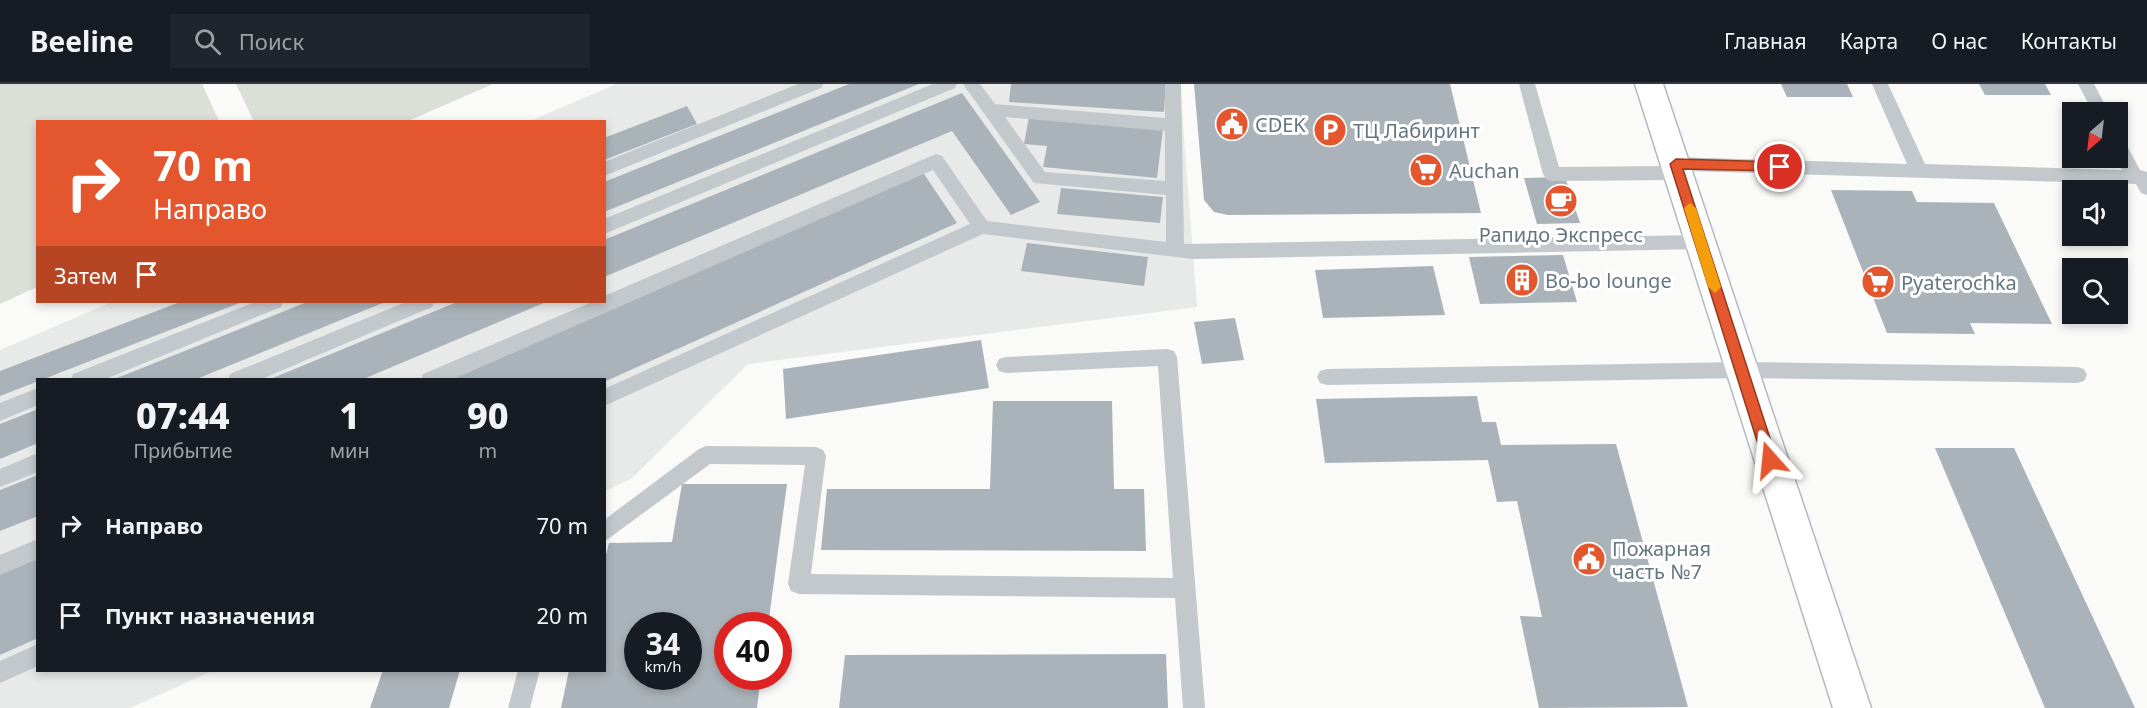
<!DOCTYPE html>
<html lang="ru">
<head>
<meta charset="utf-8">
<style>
  body { margin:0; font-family:"Noto Sans",sans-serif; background:#20242c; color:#f1f3f6; height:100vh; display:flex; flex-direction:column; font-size:22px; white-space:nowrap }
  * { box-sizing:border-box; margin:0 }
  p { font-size:20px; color:#9ea1a6 }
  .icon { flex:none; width:33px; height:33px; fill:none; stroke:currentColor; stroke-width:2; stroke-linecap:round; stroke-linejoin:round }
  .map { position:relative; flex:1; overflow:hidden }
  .drawer { position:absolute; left:36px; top:294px; width:570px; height:294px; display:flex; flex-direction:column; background:#171b24; border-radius:0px; box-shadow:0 3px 9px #0003 }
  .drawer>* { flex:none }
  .guide { position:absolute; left:36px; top:36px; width:570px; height:183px; border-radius:0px; box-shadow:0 3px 9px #0003; background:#e4572e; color:#fff; overflow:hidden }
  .needle { width:39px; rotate:208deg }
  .controls { position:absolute; left:2062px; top:18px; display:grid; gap:12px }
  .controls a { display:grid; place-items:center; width:66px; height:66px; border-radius:0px; background:#171b24; box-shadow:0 3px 9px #0003; font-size:30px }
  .speed { position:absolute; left:624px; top:528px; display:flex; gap:12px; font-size:30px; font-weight:700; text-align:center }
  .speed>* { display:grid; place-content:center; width:78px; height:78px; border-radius:50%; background:#171b24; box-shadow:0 3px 9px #0003; line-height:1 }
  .speed small { font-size:15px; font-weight:400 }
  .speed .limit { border:9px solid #d22; background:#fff; color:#111 }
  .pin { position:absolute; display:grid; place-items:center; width:51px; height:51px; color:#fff; margin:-26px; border:3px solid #fff; border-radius:50%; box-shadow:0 2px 6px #0007 }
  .me { position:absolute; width:66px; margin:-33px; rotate:342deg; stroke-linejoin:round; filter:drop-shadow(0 0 4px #0008) }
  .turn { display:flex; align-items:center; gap:21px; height:126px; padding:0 18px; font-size:27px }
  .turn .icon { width:78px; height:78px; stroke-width:2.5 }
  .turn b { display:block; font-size:42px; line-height:51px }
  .then { display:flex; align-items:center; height:57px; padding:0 18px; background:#0003; gap:12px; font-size:22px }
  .eta { display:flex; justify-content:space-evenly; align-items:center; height:102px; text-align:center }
  .eta b { font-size:36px; font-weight:800; line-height:42px }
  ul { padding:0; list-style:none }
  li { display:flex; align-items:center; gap:18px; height:90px; padding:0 18px }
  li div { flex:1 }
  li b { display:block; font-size:22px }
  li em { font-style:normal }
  header { display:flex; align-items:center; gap:36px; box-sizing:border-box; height:84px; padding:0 30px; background:#171b24; border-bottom:2px solid #363941 }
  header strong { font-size:28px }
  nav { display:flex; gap:33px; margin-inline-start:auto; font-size:21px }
  .search { width:420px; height:54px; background:#20242c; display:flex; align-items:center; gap:15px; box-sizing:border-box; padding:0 21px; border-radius:0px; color:#9ea1a6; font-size:22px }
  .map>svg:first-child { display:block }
  .built { fill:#e8e9e9 }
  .green { fill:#dadfd7 }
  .building { fill:#aab3b9; fill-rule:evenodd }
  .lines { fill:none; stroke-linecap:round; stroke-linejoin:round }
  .secondary-casing { stroke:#b3babf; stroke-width:3 }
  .lane { fill:#c3c8cc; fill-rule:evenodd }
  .secondary { fill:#fff; fill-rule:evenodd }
  .route { fill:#e4572e; stroke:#94391e; stroke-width:1.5 }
  .slow { fill:#f59e0b }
  .labels { text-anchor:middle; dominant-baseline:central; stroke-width:6; stroke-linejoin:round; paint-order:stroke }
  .poi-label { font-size:20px; fill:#657683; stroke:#fff; text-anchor:start }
</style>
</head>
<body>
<header>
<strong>Beeline</strong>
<div class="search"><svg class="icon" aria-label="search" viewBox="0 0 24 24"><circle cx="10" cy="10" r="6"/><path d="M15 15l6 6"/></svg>Поиск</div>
<nav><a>Главная</a><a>Карта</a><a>О нас</a><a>Контакты</a></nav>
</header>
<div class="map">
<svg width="2147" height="624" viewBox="0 0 2147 624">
  <rect width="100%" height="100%" fill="#fafaf8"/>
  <path class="built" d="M616,0H1180L1197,223L748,280L631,395L605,407L604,296H38V586L212,587L130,624H0V266L112,218H604V38L530,37Z"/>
  <path class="green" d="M0,0H202L219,37L38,38L37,203L0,220Z
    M236,0H493L408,37L254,38Z"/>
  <path class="building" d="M849,0H919L604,128V98Z
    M1011,0H1166L1164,28L1009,18Z
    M1194,0H1450L1481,129L1228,131L1214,128L1204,116Z
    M1781,0H1847L1853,13H1787Z
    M1979,0H2045L2051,11H1985Z
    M962,9L1040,118L1011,131L952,47L604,193V156Z
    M687,22L697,40L604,76V54Z
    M1029,33L1163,45L1157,94L1043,83L1047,62L1024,60Z
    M922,87L957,139L604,298V296H443Z
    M1565,93L1580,139L1537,140L1524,94Z
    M1061,104L1163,113L1160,139L1057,130Z
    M1831,106L1912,107L1917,118L1994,119L2052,240L1970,239L1975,250L1887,249Z
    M1027,159L1148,173L1144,202L1021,187Z
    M1563,171L1577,218L1480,220L1469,173Z
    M1433,182L1445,231L1323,234L1315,186Z
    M180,218H242L0,312V287Z
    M307,218H385L194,296H112Z
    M457,218H546L361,296H268Z
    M1235,234L1244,276L1202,280L1194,238Z
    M981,256L989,304L786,335L783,285Z
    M1477,312L1482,338H1496L1501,361L1616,360L1688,623L1539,624L1520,532L1542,533L1517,417L1497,418L1488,376L1325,379L1316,315Z
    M993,317H1112L1114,405H1144L1146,467L821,466L827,405H990Z
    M38,325V359L0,375V340Z
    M1935,364H2014L2135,624H2045Z
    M38,391V432L0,447V406Z
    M682,400H787L768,542H728V592H761L757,624H561L569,586H604V479L609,459L672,458ZM638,542H688V592H638Z
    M38,472V554L0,571V488Z
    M1166,570L1168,624H839L845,571Z
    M383,586H460L449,624H370Z"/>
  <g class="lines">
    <g class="secondary-casing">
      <path id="secondary" d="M1635,0H1663L1871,624H1833Z"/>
    </g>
    <path class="lane" d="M798,0H823L821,4L604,92V78Z
      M933,0H957L955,4L604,150V135Z
      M963,0H980L995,20L1165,34V0H1181L1184,160L1701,151L1707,153L1710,158L1707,163L1701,165L1193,175L983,150L604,322V305L970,140L933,86L451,296H421L423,290L592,218H604V212L936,70L942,72L987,137L1166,158V111L1034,99ZM1005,33L1165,47V97L1045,88Z
      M1519,0H1535L1559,83L1669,82L1670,75L1676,73L1907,80L1872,0H1888L1925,80L2122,86L2116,74L2118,55L2124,56L2140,86L2147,88V111L2141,109L2136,100L1687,87L1685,94L1679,96L1552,97L1546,95L1543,90Z
      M2078,0H2094L2109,28H2093Z
      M255,218H283L281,223L103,296H71L73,290Z
      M406,218H434L432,223L259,296H228L230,290Z
      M1167,265L1174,267L1177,273L1205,624H1183L1175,514L799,510L791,507L788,500L805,381L710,380L604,458V436L699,365L706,362L816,363L823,366L826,372L811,490L1173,494L1158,282L1006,289L999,287L996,281L999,275L1006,273Z
      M1741,278L2077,283L2084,285L2087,291L2084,297L2077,299L1741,294L1327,301L1320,299L1317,293L1320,287L1327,285Z
      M38,304V321L0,337V319Z
      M38,369V388L0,403V385Z
      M38,455V475L0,491V471Z
      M38,560V582L0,599V577Z
      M518,586H540L530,624H508Z"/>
    <use href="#secondary" class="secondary"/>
  </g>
  <path class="route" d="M1676,75L1780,78L1786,83L1780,87L1683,85L1777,376L1770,382L1763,376L1670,80Z"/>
  <path class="slow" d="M1690,119L1696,124L1721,203L1715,209L1708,203L1684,124Z"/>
  <defs>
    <g id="civic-disc" transform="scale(1.725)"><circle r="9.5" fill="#e4572e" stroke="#fff"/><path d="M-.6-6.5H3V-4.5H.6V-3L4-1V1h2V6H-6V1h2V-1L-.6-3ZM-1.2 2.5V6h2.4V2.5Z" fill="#fff"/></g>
    <g id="parking-disc" transform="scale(1.725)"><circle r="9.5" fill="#e4572e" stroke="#fff"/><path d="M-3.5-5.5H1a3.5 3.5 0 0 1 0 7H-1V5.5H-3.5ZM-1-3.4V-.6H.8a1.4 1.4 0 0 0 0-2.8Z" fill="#fff"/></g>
    <g id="supermarket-disc" transform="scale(1.725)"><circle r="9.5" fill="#e4572e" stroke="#fff"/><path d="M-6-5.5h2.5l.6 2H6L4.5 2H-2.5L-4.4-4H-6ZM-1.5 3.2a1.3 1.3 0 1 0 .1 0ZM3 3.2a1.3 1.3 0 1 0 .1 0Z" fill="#fff"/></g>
    <g id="cafe-disc" transform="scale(1.725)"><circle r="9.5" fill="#e4572e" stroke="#fff"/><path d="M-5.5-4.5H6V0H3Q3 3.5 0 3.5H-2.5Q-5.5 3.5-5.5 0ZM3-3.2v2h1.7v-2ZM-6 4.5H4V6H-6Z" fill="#fff"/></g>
    <g id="building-disc" transform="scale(1.725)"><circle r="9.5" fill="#e4572e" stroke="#fff"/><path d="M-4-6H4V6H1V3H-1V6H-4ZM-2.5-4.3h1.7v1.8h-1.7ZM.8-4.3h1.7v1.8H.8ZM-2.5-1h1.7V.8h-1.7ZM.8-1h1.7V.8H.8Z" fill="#fff"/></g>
  </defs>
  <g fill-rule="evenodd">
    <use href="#civic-disc" x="1232" y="40"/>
    <use href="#parking-disc" x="1330" y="46"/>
    <use href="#supermarket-disc" x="1426" y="86"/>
    <use href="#cafe-disc" x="1561" y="117"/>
    <use href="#building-disc" x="1522" y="196"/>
    <use href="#supermarket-disc" x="1878" y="198"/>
    <use href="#civic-disc" x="1589" y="475"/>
  </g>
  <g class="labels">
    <g class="poi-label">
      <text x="1255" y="40">CDEK</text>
      <text x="1353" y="46">ТЦ Лабиринт</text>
      <text x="1449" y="86">Auchan</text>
      <text x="1561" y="150" text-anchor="middle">Рапидо Экспресс</text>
      <text x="1545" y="196">Bo-bo lounge</text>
      <text x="1901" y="198">Pyaterochka</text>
      <text x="1612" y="464">Пожарная<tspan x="1612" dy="23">часть №7</tspan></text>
    </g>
  </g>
</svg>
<div class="controls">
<a><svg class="needle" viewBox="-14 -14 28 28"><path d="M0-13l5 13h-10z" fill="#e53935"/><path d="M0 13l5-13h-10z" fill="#9ea1a6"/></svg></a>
<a><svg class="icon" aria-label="sound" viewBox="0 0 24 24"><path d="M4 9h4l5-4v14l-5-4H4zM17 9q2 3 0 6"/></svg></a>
<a><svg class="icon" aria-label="search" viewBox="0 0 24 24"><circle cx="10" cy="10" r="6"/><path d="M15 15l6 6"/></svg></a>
</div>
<div class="speed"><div>34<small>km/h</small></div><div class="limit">40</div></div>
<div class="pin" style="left:1780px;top:83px;background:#d93025"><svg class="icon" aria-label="arrive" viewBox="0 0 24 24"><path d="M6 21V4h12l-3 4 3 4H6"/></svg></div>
<svg class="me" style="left:1770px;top:376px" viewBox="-20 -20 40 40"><path d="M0-17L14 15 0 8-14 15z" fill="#e4572e" stroke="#fff" stroke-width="4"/></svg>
<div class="guide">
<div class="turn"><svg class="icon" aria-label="right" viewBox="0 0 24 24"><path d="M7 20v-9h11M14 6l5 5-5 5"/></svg><div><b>70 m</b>Направо</div></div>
<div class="then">Затем<svg class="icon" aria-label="arrive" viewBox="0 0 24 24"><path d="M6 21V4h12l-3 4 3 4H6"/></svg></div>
</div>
<section class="drawer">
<div class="eta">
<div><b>07:44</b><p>Прибытие</p></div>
<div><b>1</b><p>мин</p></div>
<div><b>90</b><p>m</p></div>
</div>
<ul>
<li><svg class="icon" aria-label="right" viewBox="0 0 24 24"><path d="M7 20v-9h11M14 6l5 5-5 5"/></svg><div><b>Направо</b></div><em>70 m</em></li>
<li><svg class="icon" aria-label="arrive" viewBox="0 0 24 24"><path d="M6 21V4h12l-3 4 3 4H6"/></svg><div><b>Пункт назначения</b></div><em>20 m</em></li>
</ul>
</section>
</div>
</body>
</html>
